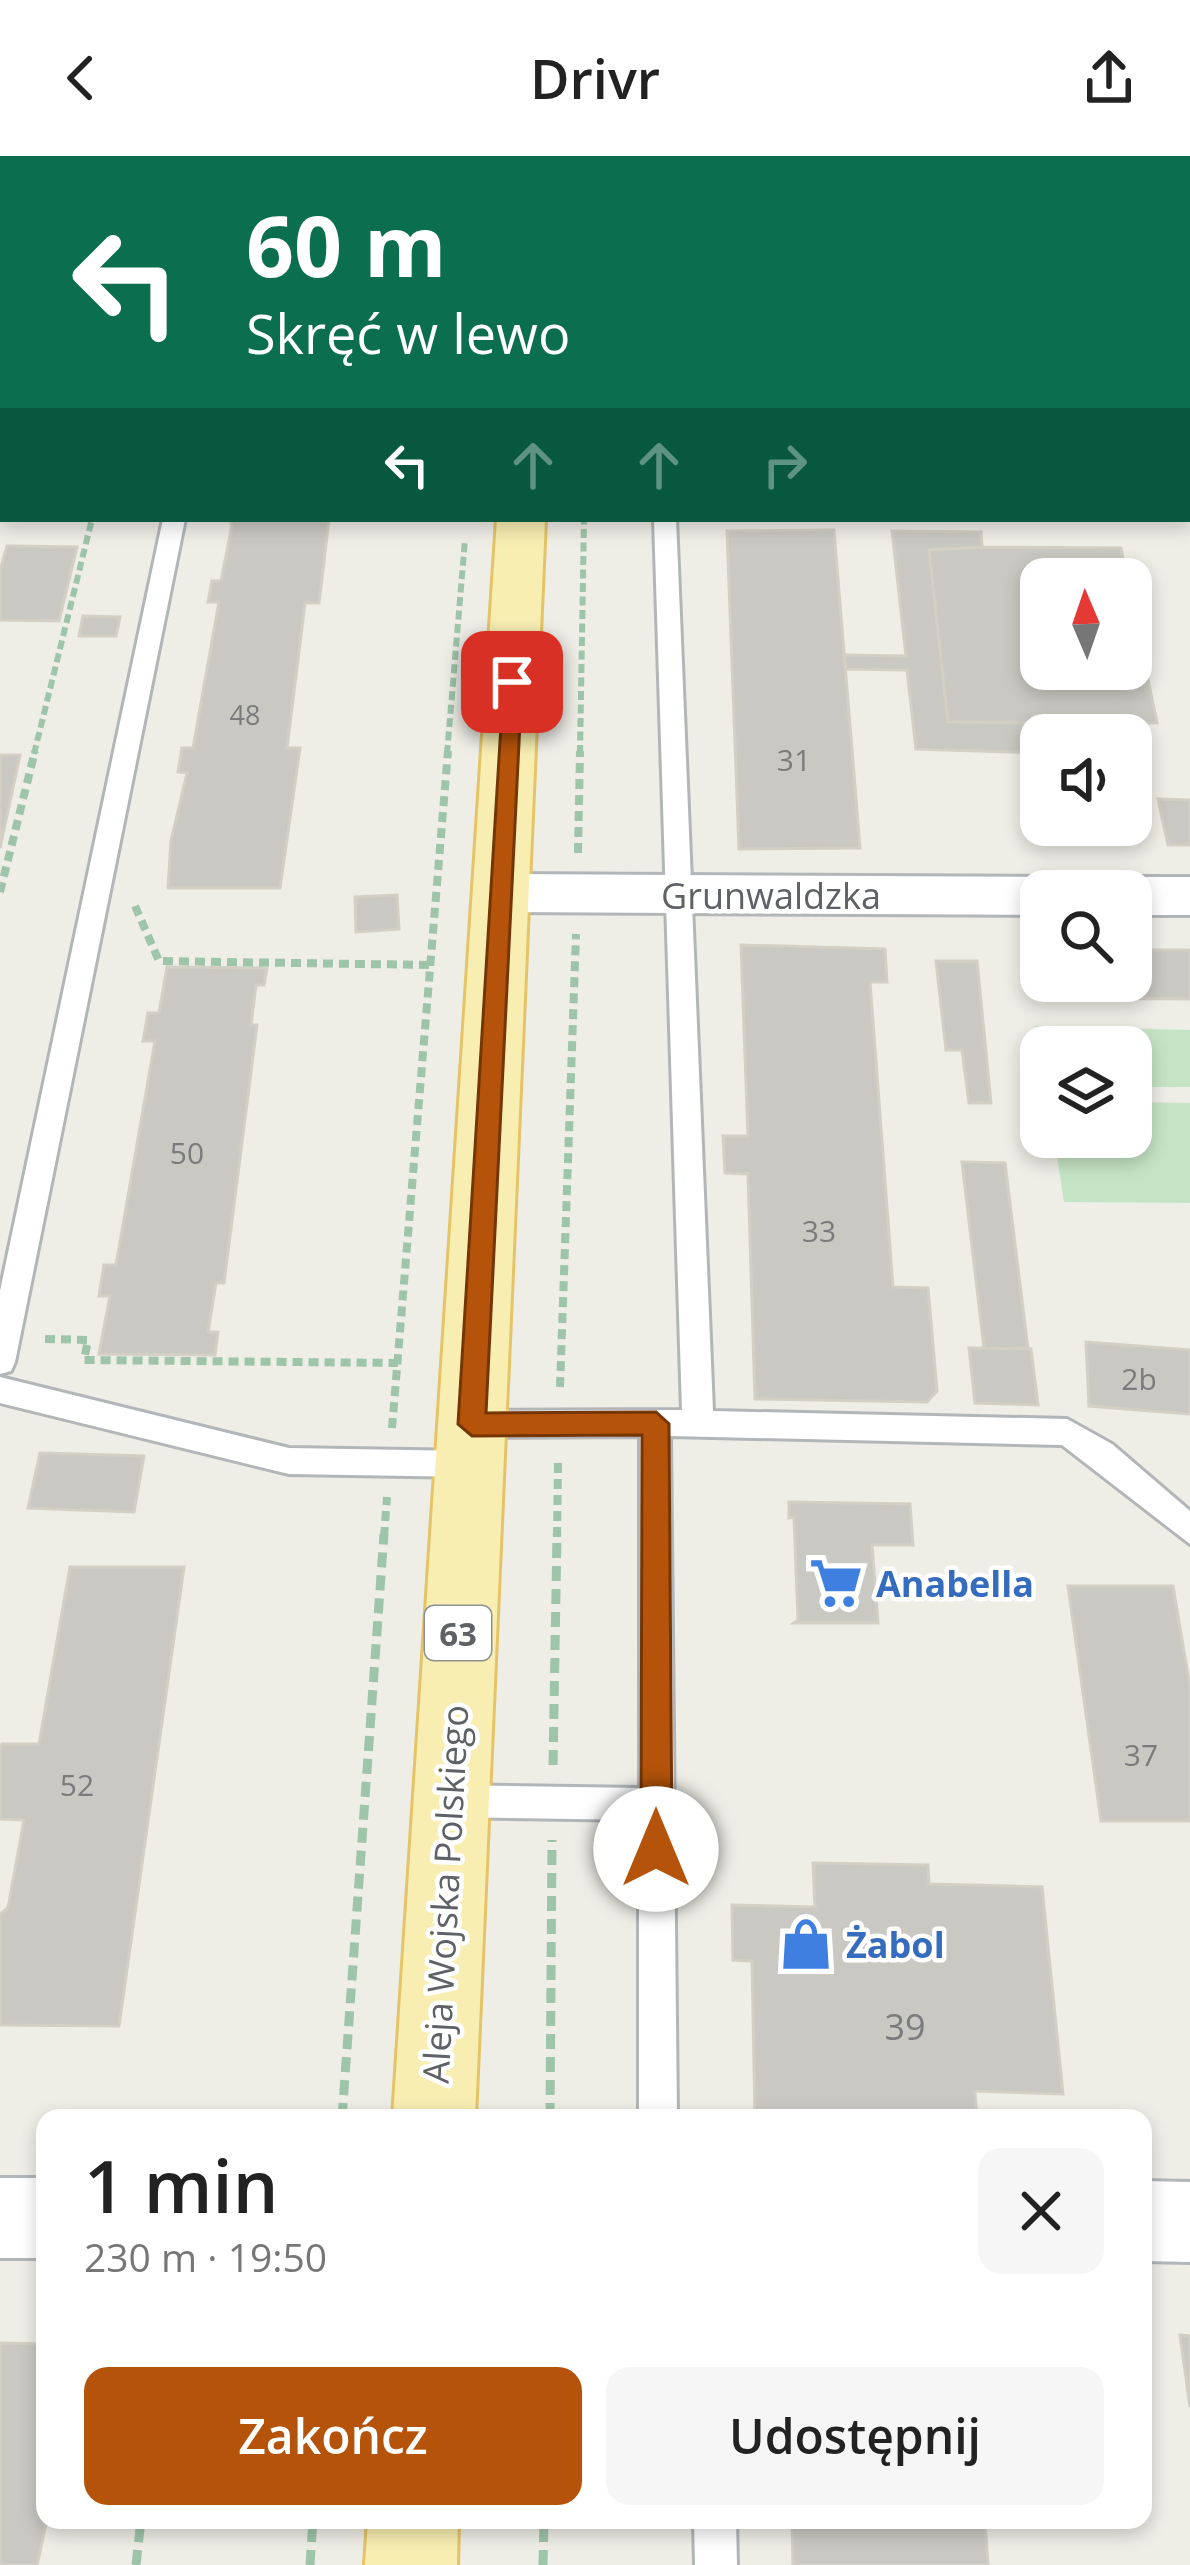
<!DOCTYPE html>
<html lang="pl">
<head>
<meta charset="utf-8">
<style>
  body { margin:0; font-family:"Open Sans",sans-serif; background:#f6f6f6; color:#222; height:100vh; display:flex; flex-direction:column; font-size:45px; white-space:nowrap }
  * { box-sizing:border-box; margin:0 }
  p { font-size:39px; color:#767676 }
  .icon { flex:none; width:66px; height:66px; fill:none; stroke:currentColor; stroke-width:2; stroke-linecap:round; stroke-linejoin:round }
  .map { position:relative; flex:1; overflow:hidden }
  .side { position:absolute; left:36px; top:1953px; width:1116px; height:420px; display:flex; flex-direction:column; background:#fff; border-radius:24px; box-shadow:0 6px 18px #0003 }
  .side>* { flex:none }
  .banner { position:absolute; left:0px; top:0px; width:1191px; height:366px; box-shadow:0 6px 18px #0003; background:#0b6e4f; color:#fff; overflow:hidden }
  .needle { width:78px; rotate:358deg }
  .tools { position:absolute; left:1020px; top:402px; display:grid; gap:24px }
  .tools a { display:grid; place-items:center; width:132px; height:132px; border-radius:24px; background:#fff; box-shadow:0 6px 18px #0003; font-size:60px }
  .pin { position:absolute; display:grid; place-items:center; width:102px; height:102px; color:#fff; margin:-51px; border-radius:24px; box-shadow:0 6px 18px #0006 }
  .me { position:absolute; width:132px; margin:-66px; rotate:0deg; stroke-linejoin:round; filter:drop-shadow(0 0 9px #0008) }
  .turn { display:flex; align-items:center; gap:42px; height:252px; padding:0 48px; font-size:54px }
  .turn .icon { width:156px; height:156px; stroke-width:2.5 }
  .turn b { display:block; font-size:84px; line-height:102px }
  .lanes { display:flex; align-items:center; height:114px; padding:0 48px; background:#0003; justify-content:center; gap:60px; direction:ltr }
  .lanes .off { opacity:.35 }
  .round { display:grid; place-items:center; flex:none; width:126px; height:126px; border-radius:24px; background:#f6f6f6 }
  .summary { display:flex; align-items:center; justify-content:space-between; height:204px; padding:0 48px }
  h1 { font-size:72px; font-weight:600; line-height:90px }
  .cta { display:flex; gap:24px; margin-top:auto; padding:24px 48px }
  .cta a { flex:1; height:138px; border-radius:24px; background:#b45309; color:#fff; font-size:48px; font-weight:600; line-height:138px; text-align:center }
  .cta a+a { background:#f6f6f6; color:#222 }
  header { display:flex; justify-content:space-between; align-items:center; height:156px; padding:0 48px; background:#fff; font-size:54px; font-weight:600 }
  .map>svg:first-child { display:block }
  .industrial { fill:#dddcd8 }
  .green { fill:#c5e4c5 }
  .building { fill:#cac8c2; stroke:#d3cfc5; stroke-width:3 }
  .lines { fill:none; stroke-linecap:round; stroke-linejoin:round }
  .service-casing { stroke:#b3b6b9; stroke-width:6 }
  .minor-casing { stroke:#b3b6b9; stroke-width:6 }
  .primary-casing { stroke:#e5c468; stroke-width:6 }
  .path-far2 { stroke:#9ec4aa; stroke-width:6; stroke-dasharray:9 4.5; stroke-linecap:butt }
  .path-far1 { stroke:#9ec4aa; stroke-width:8; stroke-dasharray:10 6; stroke-linecap:butt }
  .path { stroke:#9ec4aa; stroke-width:9; stroke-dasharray:15 8; stroke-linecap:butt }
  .service { fill:#fff; fill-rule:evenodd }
  .minor { fill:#fff; fill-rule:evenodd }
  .primary { fill:#f8eeb2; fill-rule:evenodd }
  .route { fill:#b45309; stroke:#753606; stroke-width:3 }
  .labels { text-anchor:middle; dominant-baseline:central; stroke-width:9; stroke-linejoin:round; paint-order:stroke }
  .far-number-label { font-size:27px; fill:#797b7c }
  .number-label { font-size:30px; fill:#797b7c }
  .shield { fill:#fff; stroke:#8e9093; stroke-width:3 }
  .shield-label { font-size:33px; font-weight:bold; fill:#5e6165 }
  .street-label { font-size:36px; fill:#5e6165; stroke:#fff }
  .shop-label { font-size:36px; font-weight:bold; fill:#366cbe; stroke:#fff; text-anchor:start }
  .near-number-label { font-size:36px; fill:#797b7c }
</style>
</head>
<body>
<header><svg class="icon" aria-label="back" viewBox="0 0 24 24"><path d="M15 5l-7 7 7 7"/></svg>Drivr<svg class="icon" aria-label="share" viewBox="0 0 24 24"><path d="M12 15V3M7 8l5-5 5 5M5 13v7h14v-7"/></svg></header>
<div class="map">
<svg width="1190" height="2409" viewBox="0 0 1190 2409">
  <rect width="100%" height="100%" fill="#eeede6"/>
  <path class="industrial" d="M563,0H1190V70L1188,3Z"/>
  <path class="green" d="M1035,870L1190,874V931H1131V891H1041V914Z
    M1131,946L1190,947V1047L1064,1046L1054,981H1131Z"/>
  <path class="building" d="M229,363H329L319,447H305L287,592H300L280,732H168L171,685L187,617L178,616L182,592H193L219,446H208L212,425H221L232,369Z
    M834,374L860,692L739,693L727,375Z
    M892,375L981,376L982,391L929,394L948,566L1071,568L1073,579H1041V597L916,593L907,514L846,513L844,499L906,500Z
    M7,390L77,391L59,465L0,464V415Z
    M982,391L1121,392L1127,423H1041V513H1131V440L1157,567L948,566L929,394Z
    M83,460L120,461L116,480H79Z
    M0,599H20L0,692Z
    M1158,643L1190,644V689H1168Z
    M397,739L399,773L356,776L355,741Z
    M741,789L885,793L887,826H870L893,1131L928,1132L937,1235L927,1246L755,1243L748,1018L725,1017L723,980H748Z
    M1027,793H1041V825H1131V794H1190V843L1035,842Z
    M936,805H977L991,947H969L962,894H946Z
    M167,811L267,812L264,829H256L251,869H257L224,1127H216L208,1176H218L215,1199L99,1198L110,1140H99L104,1109H116L155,885H143L148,857H159Z
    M962,1006L1005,1007L1028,1193L984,1192Z
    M1086,1186L1190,1194V1258L1089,1250Z
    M969,1192L1031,1193L1038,1249L975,1247Z
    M40,1297L144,1300L134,1356L28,1352Z
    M789,1346L910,1348L913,1389H872L878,1467H794L798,1464L794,1361L789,1362Z
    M70,1411H184L119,1870L0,1869V1758L8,1752L24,1664L0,1663V1593L2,1588H39Z
    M1068,1430H1173L1190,1531V1665H1101Z
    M813,1707L928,1709L929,1728L1042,1731L1063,1938L975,1935L977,1962H755L752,1805L733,1804L732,1749L815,1751Z
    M1180,2179L1190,2180V2251Z
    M0,2187L45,2188L42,2320L47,2364L37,2409H0Z
    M792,2364H985L988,2409H793Z"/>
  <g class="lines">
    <g class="service-casing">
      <path id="service" d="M785,0H803V3H785Z
        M1188,30H1190V42H1188Z
        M163,363H185L15,1206L11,1215L0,1218V1135Z
        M654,363H676L713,1255L1067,1263L1112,1288L1190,1355V1388L1062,1289L670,1280L677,1962H639V1664L452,1661L440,1656L435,1645L440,1634L452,1629L640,1632V1280L472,1281L461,1277L457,1268L461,1259L472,1255L682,1254Z
        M0,1221L289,1292L469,1295L480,1299L485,1308L480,1317L469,1321L289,1318L0,1247Z
        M694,2364H736L737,2409H695Z"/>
    </g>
    <g class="minor-casing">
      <path id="minor" d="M3,256V292H0V257Z
        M1188,321H1190V349H1188Z
        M502,718L1041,721L1060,727L1065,735H1041V759L502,756L483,750L475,737L483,724Z
        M1131,721H1190V759H1131V735H1107L1112,727Z
        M0,2022H45V2102H0Z
        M1143,2025L1190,2026V2106L1143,2105Z"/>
    </g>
    <g class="primary-casing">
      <path id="primary" d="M521,0H561V3H521Z
        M497,363H545L475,1962H393Z
        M368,2364H458L457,2409H365Z"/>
    </g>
    <path class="path-far2" d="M34,598L92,363
      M447,598L465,384
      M580,598L584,363"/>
    <path class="path-far1" d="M578,697L580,595
      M0,736L35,595
      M135,750L159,805L430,809
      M45,1183L88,1184L84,1204L398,1207
      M560,1231L576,778
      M392,1272L448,595
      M384,1381L387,1341
      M557,1381L558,1306"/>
    <path class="path" d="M553,1609L557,1378
      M342,1962L384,1378
      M550,1962L552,1684
      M136,2409L141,2364
      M310,2409L313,2364
      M543,2409L544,2364"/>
    <use href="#service" class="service"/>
    <use href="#minor" class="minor"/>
    <use href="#primary" class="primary"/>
  </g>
  <path class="route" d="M504,521L522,526L486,1257L656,1256L669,1268L672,1693L668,1703L656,1708L645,1703L641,1693L642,1279L472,1280L458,1268Z"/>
  <defs>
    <g id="supermarket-bare" transform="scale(4.14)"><path d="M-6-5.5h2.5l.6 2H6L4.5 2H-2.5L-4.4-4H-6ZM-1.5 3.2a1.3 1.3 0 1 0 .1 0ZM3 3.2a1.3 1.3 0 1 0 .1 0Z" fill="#3f7fe0" stroke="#fff" stroke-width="2.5" paint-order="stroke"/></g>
    <g id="shop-bare" transform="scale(4.14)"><path d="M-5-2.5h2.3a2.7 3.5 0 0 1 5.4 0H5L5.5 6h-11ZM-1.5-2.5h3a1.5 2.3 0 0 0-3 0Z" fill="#3f7fe0" stroke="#fff" stroke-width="2.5" paint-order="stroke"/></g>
  </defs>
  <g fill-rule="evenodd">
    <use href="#supermarket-bare" x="836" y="1427"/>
    <use href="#shop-bare" x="806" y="1788"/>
  </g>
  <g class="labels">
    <g class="far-number-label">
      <text x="245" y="558">48</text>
    </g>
    <g class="number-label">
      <text x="794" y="603">31</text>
      <text x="187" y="996">50</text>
      <text x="819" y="1074">33</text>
      <text x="1139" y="1222">2b</text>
      <text x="1141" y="1598">37</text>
      <text x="77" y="1628">52</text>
    </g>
    <rect class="shield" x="425" y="1450" width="66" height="54" rx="9"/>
    <g class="shield-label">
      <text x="458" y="1477">63</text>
    </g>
    <g class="street-label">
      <text x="771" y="739">Grunwaldzka</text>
      <text transform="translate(445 1738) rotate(-87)">Aleja Wojska Polskiego</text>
    </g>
    <g class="shop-label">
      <text x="876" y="1427">Anabella</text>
      <text x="846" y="1788">Żabol</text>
    </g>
    <g class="near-number-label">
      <text x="905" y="1870">39</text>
    </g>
  </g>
</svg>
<div class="tools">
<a><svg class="needle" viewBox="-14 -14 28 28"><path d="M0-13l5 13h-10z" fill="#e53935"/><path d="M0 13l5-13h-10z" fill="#767676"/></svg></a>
<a><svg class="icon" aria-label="sound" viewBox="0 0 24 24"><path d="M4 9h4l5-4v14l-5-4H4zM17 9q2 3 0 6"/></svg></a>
<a><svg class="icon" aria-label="search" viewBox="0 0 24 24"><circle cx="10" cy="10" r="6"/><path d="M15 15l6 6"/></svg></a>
<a><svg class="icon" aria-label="layers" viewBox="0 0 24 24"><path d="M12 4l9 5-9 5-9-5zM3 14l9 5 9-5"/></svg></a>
</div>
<div class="pin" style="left:512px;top:526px;background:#d93025"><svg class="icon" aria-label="arrive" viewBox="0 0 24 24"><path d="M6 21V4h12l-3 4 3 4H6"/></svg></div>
<svg class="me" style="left:656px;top:1693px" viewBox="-20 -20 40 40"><circle r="19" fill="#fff"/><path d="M0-13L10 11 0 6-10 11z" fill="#b45309"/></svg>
<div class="banner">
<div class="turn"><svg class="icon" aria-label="left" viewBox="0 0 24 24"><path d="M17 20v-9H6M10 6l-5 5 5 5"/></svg><div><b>60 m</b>Skręć w lewo</div></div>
<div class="lanes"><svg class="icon" aria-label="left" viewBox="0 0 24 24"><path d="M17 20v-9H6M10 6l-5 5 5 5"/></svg><svg class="icon off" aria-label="ahead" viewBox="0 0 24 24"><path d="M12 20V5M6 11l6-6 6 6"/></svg><svg class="icon off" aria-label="ahead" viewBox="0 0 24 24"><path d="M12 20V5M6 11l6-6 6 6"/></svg><svg class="icon off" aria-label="right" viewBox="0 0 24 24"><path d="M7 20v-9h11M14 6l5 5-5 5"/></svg></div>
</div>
<section class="side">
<div class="summary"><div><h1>1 min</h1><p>230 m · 19:50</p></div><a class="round"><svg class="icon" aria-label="close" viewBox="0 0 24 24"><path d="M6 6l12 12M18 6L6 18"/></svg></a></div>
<div class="cta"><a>Zakończ</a><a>Udostępnij</a></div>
</section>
</div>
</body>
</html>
